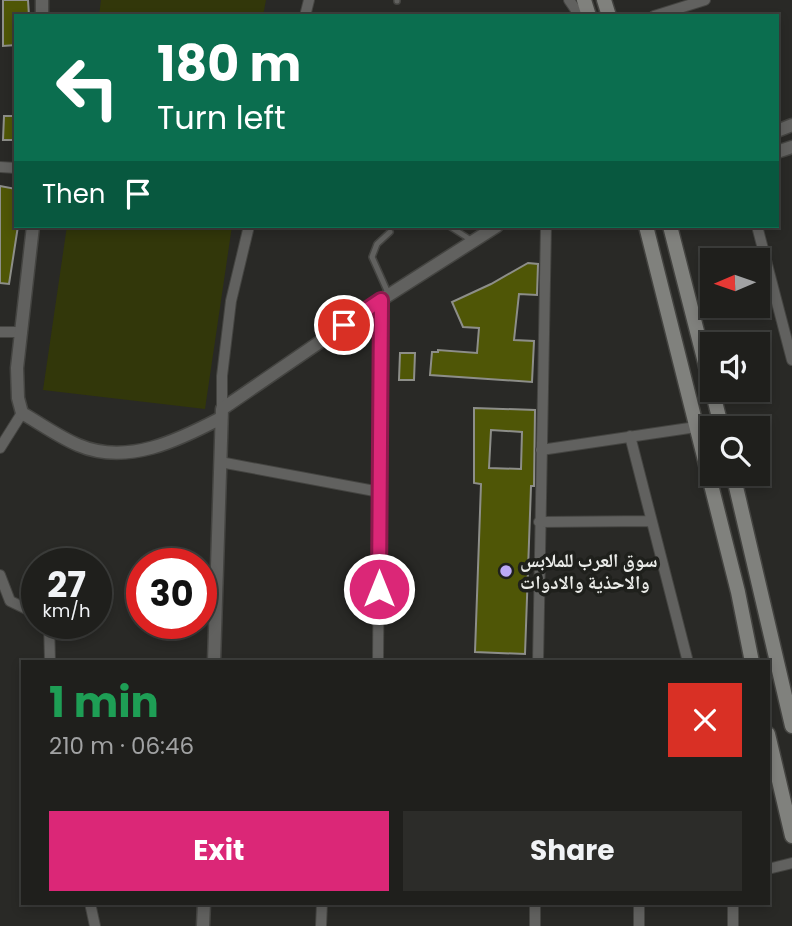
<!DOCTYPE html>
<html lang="en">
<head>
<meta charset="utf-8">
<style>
  body { margin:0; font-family:Poppins,"Noto Naskh Arabic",sans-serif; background:#2c2c29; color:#f1f3f6; height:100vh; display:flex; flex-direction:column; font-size:26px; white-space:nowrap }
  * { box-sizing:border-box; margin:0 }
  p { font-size:23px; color:#a1a2a3 }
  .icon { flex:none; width:38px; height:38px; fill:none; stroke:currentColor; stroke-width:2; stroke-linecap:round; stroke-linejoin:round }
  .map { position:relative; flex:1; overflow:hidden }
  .panel { position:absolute; left:21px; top:660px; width:749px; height:245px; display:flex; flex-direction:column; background:#1f1f1c; border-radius:0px; box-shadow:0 4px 10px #0003,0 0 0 2px #3c3d3b }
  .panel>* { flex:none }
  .guide { position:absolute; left:14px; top:14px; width:765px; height:214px; border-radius:0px; box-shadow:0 4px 10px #0003,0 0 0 2px #3c3d3b; background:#0b6e4f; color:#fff; overflow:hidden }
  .needle { width:46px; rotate:268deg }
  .controls { position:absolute; left:700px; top:248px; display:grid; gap:14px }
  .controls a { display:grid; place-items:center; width:70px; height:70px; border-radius:0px; background:#1f1f1c; box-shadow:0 4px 10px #0003,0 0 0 2px #3c3d3b; font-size:35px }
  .speed { position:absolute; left:21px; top:548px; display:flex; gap:14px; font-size:35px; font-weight:700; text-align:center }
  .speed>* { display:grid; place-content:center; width:91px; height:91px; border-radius:50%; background:#1f1f1c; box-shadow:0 4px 10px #0003,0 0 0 2px #3c3d3b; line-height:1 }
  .speed small { font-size:18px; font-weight:400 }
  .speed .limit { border:10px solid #d22; background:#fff; color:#111 }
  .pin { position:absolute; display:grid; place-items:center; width:60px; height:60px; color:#fff; margin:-30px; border:4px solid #fff; border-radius:50%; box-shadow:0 2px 7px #0007 }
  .me { position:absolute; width:77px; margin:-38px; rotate:0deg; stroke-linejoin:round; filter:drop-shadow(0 0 5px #0008) }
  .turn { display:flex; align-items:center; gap:24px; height:147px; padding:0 28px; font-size:32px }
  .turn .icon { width:91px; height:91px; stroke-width:2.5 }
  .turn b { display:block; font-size:49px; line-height:60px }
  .then { display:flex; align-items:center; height:66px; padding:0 28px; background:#0003; gap:14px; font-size:26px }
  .round { display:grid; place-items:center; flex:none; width:74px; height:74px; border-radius:0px; background:#2c2c29 }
  .summary { display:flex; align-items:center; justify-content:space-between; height:119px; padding:0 28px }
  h1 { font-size:42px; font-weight:700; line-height:52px; color:#1e9e55 }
  .button { display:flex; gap:14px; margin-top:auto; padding:14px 28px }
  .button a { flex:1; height:80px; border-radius:0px; background:#db2777; color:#fff; font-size:28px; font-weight:700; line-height:80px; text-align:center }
  .button a+a { background:#2c2c29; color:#f1f3f6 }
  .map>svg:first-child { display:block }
  .green { fill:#32370a }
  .building { fill:#4f5606; stroke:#8d8e89; stroke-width:2; fill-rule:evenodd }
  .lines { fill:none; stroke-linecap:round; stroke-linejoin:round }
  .service-casing { stroke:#444441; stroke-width:8 }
  .minor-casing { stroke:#444441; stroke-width:12 }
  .tertiary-casing { stroke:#444441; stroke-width:15 }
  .secondary-casing { stroke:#444441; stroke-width:17 }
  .service { stroke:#61615f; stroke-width:5 }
  .minor { stroke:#61615f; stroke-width:10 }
  .tertiary { stroke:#61615f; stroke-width:12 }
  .secondary { stroke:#80817d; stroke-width:14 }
  .route-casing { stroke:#8e194d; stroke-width:18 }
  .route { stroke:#db2777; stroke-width:12 }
  .poi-dot { fill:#bcaaf5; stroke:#1f201c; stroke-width:2.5 }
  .labels { text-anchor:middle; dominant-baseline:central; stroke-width:7; stroke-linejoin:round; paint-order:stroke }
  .poi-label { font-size:19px; font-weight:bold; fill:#ebece9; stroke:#1f201c; text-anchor:start }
</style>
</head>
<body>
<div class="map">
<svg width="792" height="926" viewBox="0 0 792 926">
  <rect width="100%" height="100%" fill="#292926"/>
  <path class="green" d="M101,0H266L263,16H99Z
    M67,226H232L205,409L43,390Z"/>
  <path class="building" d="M3,0H28L29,16H16V45L3,46Z
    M4,116H16V140H3Z
    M0,186L16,189V226H18L9,284L0,283Z
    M528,263L538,264L537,295L519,294L514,340L534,341L532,382L430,375L432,352H438V350L477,353L479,328L463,327L452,302L491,284Z
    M400,353H415L414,380H399Z
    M474,408L535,410L534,486H531L525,654L475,652L481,484L474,483ZM491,430L522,432L521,469L489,468Z"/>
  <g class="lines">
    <g class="service-casing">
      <path id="service" d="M397,1V0
        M449,226L471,240
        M389,295L372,257L377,244L390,232"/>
    </g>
    <g class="minor-casing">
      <path id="minor" d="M569,0L580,16
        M305,16L309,0
        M654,16L705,0
        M0,167L16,168
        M757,226L792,360
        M0,332H22
        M222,409V376L231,301L249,226
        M630,436L688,662
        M0,448L22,413
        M541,450L696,427
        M220,462L380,492
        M539,522L651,521
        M0,575L10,601L37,614
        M49,623L50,662
        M378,662L381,300
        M538,662L546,226
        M768,869L792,863
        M90,903L95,926
        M321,926L322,903
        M535,926V903
        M639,926V903
        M733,926V903"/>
    </g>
    <g class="tertiary-casing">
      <path id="tertiary" d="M42,16V0
        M777,131L792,125
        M777,152L792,147
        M33,226L17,368L18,398L22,413C41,424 59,437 78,445C127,466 179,440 221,418
        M214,662L222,409L381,300L497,226
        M203,926L204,903"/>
    </g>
    <g class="secondary-casing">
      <path id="secondary" d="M584,0L589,16
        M604,0L609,16
        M646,226L738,592L752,662
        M670,226L722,429
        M733,474L792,726
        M768,734L792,836"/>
    </g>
    <use href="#service" class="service"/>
    <use href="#minor" class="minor"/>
    <use href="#tertiary" class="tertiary"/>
    <use href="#secondary" class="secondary"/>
  </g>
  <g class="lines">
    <g class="route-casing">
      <path id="route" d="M344,325L381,300L379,589"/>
    </g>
    <use href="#route" class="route"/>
  </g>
  <circle class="poi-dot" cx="506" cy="571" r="7"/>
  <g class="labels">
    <g class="poi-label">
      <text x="520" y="560">سوق العرب للملابس<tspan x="520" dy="22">والاحذية والادوات</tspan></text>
    </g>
  </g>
</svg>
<div class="controls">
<a><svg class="needle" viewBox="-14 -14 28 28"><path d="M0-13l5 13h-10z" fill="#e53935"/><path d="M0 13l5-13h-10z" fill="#a1a2a3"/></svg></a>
<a><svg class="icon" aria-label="sound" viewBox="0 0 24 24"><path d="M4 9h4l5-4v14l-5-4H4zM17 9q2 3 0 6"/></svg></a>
<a><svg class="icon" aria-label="search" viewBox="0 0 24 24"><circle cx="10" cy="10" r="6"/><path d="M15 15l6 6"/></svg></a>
</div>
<div class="speed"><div>27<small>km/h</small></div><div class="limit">30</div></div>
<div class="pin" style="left:344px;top:325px;background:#d93025"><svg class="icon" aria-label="arrive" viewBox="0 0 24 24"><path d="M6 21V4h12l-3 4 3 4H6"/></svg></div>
<svg class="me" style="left:379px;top:589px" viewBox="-20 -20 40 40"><circle r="17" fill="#db2777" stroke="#fff" stroke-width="3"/><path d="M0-11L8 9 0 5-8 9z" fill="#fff"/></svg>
<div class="guide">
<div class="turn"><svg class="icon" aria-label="left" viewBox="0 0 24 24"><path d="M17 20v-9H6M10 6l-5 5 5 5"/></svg><div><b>180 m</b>Turn left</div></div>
<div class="then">Then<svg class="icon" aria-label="arrive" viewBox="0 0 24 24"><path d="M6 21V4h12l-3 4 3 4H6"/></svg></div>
</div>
<section class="panel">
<div class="summary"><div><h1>1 min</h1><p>210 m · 06:46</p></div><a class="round" style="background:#d93025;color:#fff"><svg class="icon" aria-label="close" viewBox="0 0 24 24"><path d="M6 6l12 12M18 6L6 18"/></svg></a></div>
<div class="button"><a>Exit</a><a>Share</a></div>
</section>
</div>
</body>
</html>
